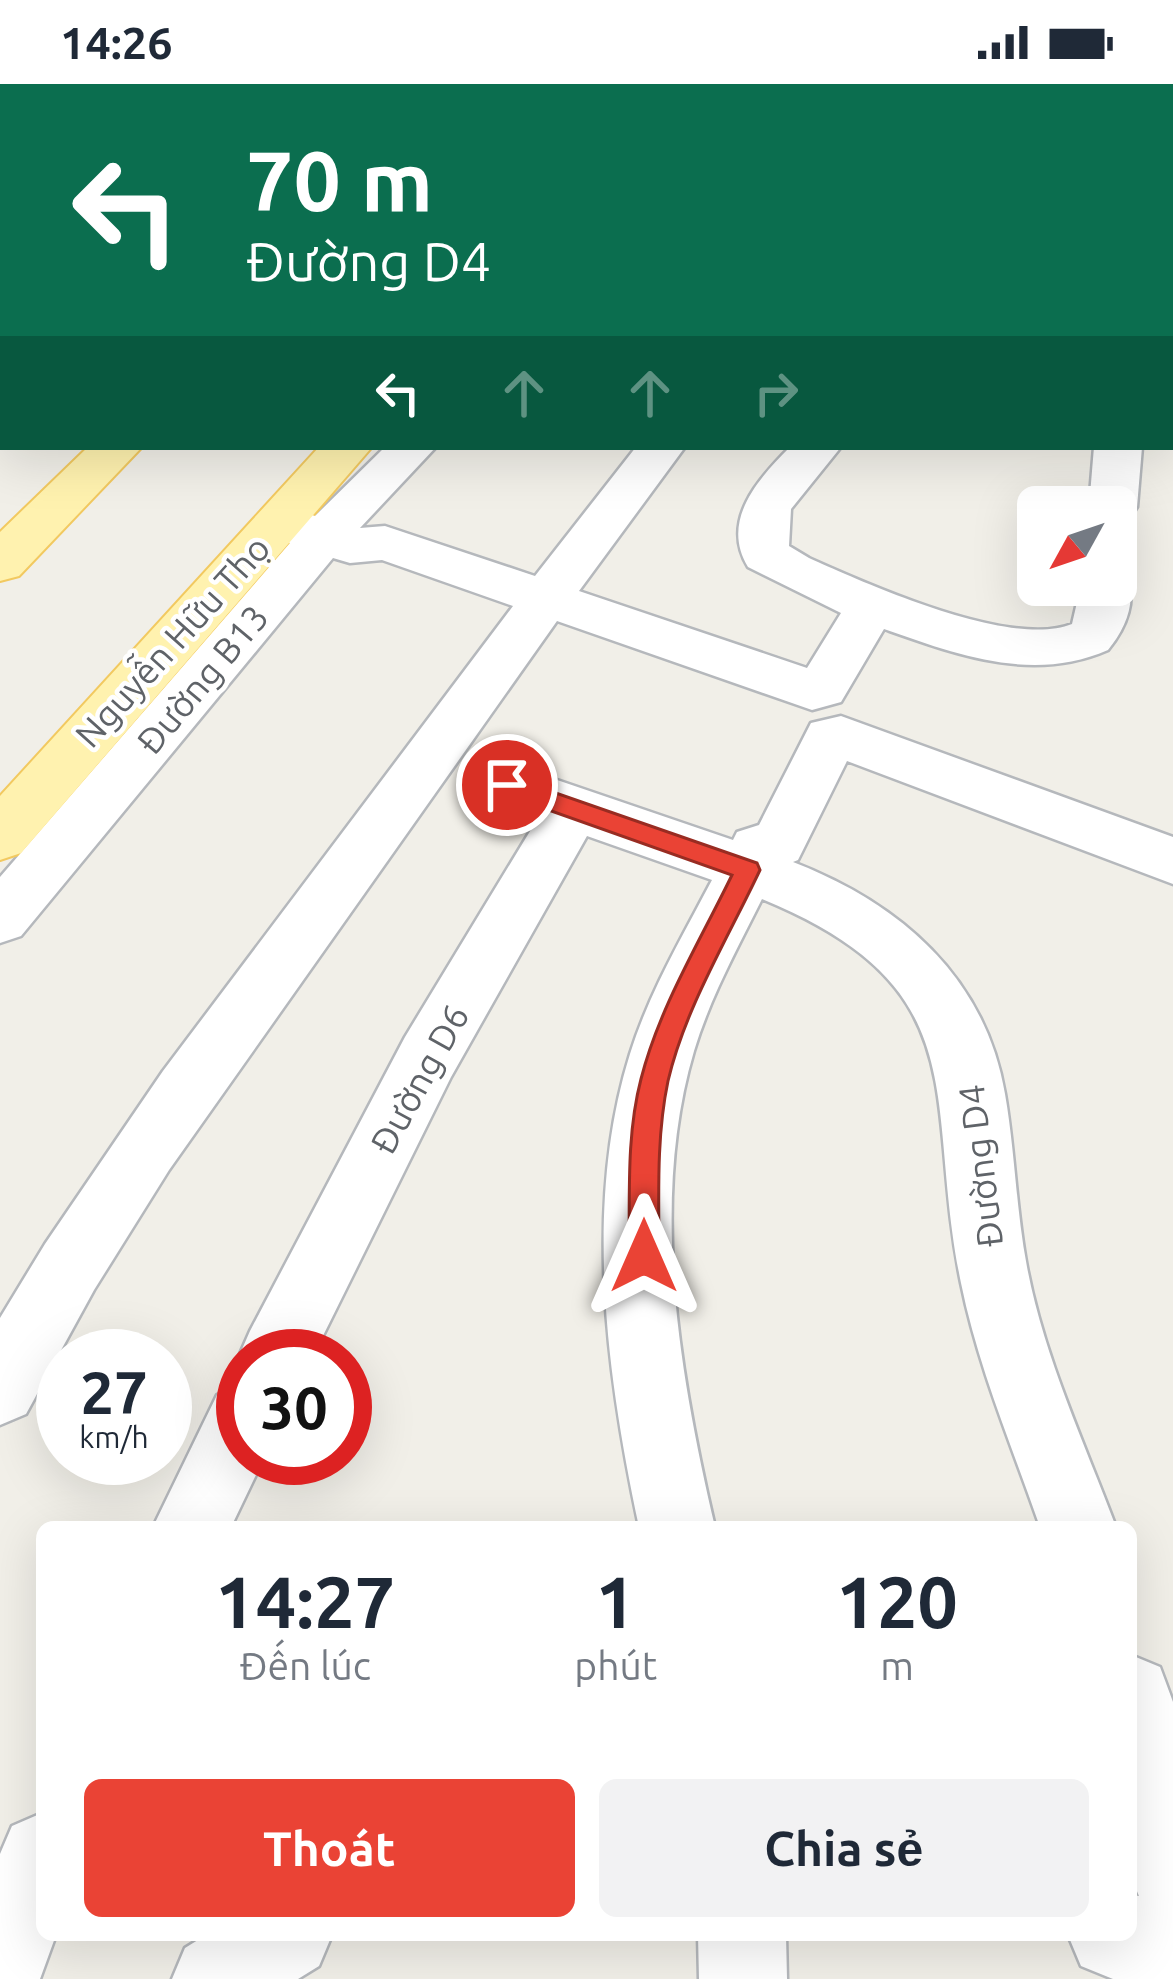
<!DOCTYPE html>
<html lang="vi">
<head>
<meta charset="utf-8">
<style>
  body { margin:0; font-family:Ubuntu,sans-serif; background:#f2f2f3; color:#1f2937; height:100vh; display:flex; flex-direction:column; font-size:45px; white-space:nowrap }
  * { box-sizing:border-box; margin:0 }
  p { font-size:39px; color:#747a83 }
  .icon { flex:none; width:66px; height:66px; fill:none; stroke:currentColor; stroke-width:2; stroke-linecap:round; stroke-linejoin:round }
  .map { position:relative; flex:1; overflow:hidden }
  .details { position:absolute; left:36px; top:1437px; width:1101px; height:420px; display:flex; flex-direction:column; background:#fff; border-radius:18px; box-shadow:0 12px 48px #0002 }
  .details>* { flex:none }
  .hud { position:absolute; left:0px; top:0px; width:1173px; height:366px; box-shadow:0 12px 48px #0002; background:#0b6e4f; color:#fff; overflow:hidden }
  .needle { width:78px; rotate:230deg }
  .buttons { position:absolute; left:1017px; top:402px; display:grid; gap:24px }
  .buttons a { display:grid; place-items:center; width:120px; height:120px; border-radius:18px; background:#fff; box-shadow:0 12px 48px #0002; font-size:60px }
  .speed { position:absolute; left:36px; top:1245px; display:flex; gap:24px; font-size:60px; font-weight:700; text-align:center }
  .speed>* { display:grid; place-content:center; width:156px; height:156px; border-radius:50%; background:#fff; box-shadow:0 12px 48px #0002; line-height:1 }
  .speed small { font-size:30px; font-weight:400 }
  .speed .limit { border:18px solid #d22; background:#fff; color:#111 }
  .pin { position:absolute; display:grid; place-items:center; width:102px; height:102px; color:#fff; margin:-51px; border:6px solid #fff; border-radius:50%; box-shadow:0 3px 12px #0007 }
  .me { position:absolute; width:132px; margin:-66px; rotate:0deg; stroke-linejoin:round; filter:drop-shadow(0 0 9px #0008) }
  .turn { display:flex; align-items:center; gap:42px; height:252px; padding:0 48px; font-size:54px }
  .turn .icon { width:156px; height:156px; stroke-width:2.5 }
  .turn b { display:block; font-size:84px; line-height:102px }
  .lanes { display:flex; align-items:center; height:114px; padding:0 48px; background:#0003; justify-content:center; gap:60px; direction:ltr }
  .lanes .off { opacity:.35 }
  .eta { display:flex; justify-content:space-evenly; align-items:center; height:204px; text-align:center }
  .eta b { font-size:72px; font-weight:600; line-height:84px }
  .button { display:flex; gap:24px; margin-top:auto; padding:24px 48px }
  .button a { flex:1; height:138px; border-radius:18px; background:#ea4335; color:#fff; font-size:48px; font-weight:600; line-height:138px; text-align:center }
  .button a+a { background:#f2f2f3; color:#1f2937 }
  .status { display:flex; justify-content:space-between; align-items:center; height:84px; padding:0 60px; background:#fff; direction:ltr }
  .status svg { height:33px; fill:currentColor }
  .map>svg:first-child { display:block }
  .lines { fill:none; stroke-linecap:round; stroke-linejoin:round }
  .minor-casing { stroke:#b5b8bc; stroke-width:5 }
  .major-casing { stroke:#f2c960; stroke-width:4 }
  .minor { fill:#fff; fill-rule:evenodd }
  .major { fill:#fff2af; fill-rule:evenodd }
  .route { fill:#ea4335; stroke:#982c22; stroke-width:3 }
  .labels { text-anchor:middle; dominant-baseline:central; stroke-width:9; stroke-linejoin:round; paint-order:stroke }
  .street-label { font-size:36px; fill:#5f6368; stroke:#fff }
</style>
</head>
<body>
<div class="status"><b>14:26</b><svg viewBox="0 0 49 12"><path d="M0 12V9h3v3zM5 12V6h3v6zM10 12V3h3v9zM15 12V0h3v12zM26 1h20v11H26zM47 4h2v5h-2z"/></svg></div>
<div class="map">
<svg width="1173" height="1895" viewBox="0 0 1173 1895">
  <rect width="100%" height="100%" fill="#f1efe8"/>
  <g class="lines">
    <g class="minor-casing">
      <path id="minor" d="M808,0H849L806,3Z
        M1042,0H1081L1040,3Z
        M1170,8H1173L1170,32Z
        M1173,61V97L1170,98V62Z
        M385,363H436L360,444L385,442L535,492L636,363H685L579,507L807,584L841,529L748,483C720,437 758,395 790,363H841L791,425L789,462L809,474C867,500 1011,565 1072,540L1081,501H1116V486L1124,489C1139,514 1126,544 1108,566C1033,599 958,571 884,545L841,618L812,626L557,537L169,1086L94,1206L26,1330L0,1341V1234L45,1160L163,987L513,522L382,476L350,479L333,474L21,852L0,859V793L290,459L279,455L271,443L279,431L296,426L315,432Z
        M1094,363H1142L1137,423L1130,434L1116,438V423H1089Z
        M841,632L1173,753V800L847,677L798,776L793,778C899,819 985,892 1005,1010C1015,1067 1016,1126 1027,1183C1044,1273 1084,1358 1116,1443H1040C1012,1362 978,1283 961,1199C923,1014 981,905 762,815C737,865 710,914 694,967C649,1118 680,1293 715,1443H639C607,1293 583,1120 630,970C649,909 682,853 712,796L587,752L451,993L313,1272H243V1281L239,1272L250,1247L405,953L538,734L487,716L479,701L487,686L507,679L733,756L737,748L759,741L811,639Z
        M243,1300V1374H264L231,1443H153L217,1311Z
        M1131,1571L1160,1583L1173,1618V1895H1113L1081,1882L1068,1851H1131V1811L1139,1812L1131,1793Z
        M42,1729V1851H56L40,1895H0V1770L12,1742Z
        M206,1851H332L319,1882L298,1895H172L185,1864Z
        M698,1851H786L787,1895H699Z"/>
    </g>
    <g class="major-casing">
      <path id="major" d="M3,141V167L0,168V142Z
        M88,363H142L19,492L0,497V448Z
        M319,363H372L21,769L0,776V712Z"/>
    </g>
    <use href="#minor" class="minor"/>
    <use href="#major" class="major"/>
  </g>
  <path class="route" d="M507,692L757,779L760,786C728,854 685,924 668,997C656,1054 659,1114 659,1172L654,1182L644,1186L633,1182L629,1172C630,1114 626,1052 641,995C659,924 700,857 732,791L498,708L495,701Z"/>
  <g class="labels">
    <g class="street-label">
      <text transform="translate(172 557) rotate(-48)">Nguyễn Hữu Thọ</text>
      <text transform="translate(202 595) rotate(-50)">Đường B13</text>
      <text transform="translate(419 995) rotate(-61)">Đường D6</text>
      <text transform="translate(980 1082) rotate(-97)">Đường D4</text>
    </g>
  </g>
</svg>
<div class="buttons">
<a><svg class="needle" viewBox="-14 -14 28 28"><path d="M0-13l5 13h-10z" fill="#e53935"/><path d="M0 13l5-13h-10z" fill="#747a83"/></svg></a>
</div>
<div class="speed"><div>27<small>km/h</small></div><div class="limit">30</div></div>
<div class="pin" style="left:507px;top:701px;background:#d93025"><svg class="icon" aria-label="arrive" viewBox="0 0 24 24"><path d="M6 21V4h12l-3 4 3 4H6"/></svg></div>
<svg class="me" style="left:644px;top:1172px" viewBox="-20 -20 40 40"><path d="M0-17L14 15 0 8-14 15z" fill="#ea4335" stroke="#fff" stroke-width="4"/></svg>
<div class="hud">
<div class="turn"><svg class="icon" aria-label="left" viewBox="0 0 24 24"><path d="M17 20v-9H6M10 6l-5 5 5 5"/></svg><div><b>70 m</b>Đường D4</div></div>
<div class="lanes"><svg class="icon" aria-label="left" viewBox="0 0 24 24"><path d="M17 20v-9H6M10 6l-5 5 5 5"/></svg><svg class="icon off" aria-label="ahead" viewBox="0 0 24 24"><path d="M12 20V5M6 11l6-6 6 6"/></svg><svg class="icon off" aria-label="ahead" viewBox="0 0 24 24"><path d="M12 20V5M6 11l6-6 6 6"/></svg><svg class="icon off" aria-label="right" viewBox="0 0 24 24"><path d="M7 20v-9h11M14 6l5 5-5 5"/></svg></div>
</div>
<section class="details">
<div class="eta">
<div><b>14:27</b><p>Đến lúc</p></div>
<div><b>1</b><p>phút</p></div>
<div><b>120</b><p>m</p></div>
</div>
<div class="button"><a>Thoát</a><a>Chia sẻ</a></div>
</section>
</div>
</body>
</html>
